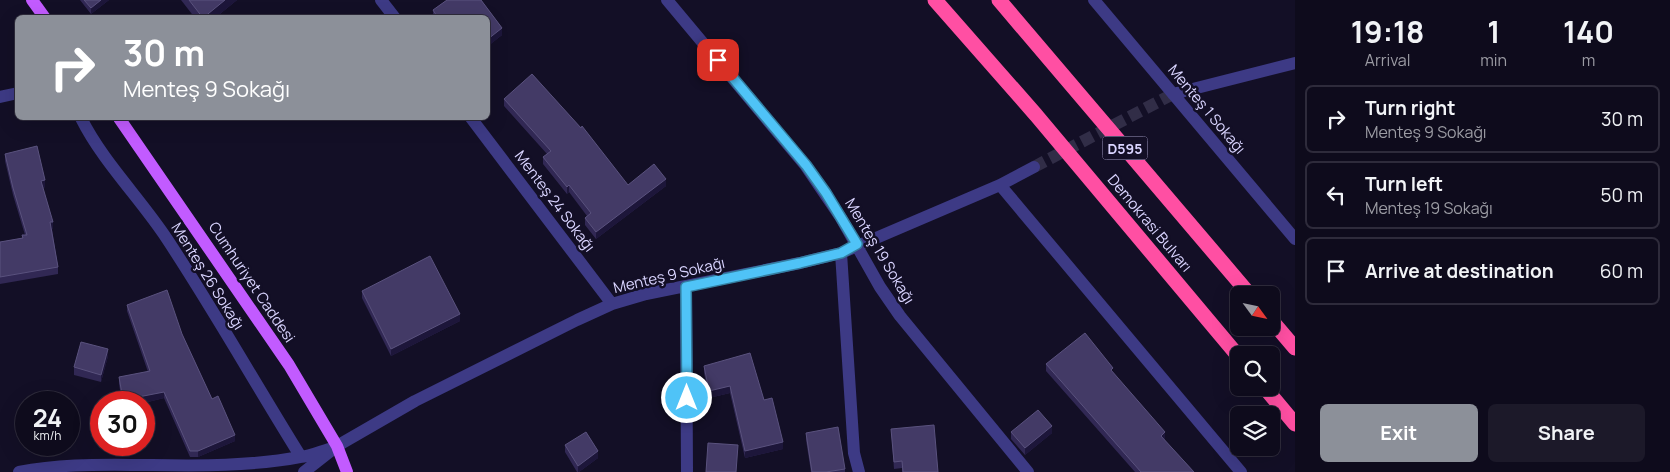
<!DOCTYPE html>
<html lang="en">
<head>
<meta charset="utf-8">
<style>
  body { margin:0; font-family:Manrope,sans-serif; background:#1c1929; color:#f1f3f6; height:100vh; display:flex; flex-direction:column; font-size:19px; white-space:nowrap }
  * { box-sizing:border-box; margin:0 }
  p { font-size:16px; color:#9b9ba3 }
  .icon { flex:none; width:28px; height:28px; fill:none; stroke:currentColor; stroke-width:2; stroke-linecap:round; stroke-linejoin:round }
  .map { position:relative; flex:1; overflow:hidden }
  .panel { display:flex; flex-direction:column; background:#0e0b1c; width:375px }
  .panel>* { flex:none }
  .banner { position:absolute; left:15px; top:15px; width:475px; height:105px; border-radius:8px; box-shadow:0 5px 20px #0002,0 0 0 1px #2e2b3b; background:#8c9099; color:#fff; overflow:hidden }
  .needle { width:32px; rotate:123deg }
  .tools { position:absolute; left:1230px; top:286px; display:grid; gap:10px }
  .tools a { display:grid; place-items:center; width:50px; height:50px; border-radius:8px; background:#0e0b1c; box-shadow:0 5px 20px #0002,0 0 0 1px #2e2b3b; font-size:25px }
  .speed { position:absolute; left:15px; top:391px; display:flex; gap:10px; font-size:25px; font-weight:700; text-align:center }
  .speed>* { display:grid; place-content:center; width:65px; height:65px; border-radius:50%; background:#0e0b1c; box-shadow:0 5px 20px #0002,0 0 0 1px #2e2b3b; line-height:1 }
  .speed small { font-size:12px; font-weight:400 }
  .speed .limit { border:8px solid #d22; background:#fff; color:#111 }
  .pin { position:absolute; display:grid; place-items:center; width:42px; height:42px; color:#fff; margin:-21px; border-radius:10px; box-shadow:0 2px 8px #0006 }
  .me { position:absolute; width:55px; margin:-28px; rotate:0deg; stroke-linejoin:round; filter:drop-shadow(0 0 4px #0008) }
  .turn { display:flex; align-items:center; gap:18px; height:105px; padding:0 25px; font-size:22px }
  .turn .icon { width:65px; height:65px; stroke-width:2.5 }
  .turn b { display:block; font-size:35px; line-height:42px }
  .eta { display:flex; justify-content:space-evenly; align-items:center; height:85px; text-align:center }
  .eta b { font-size:30px; font-weight:700; line-height:35px }
  .action { display:flex; gap:10px; margin-top:auto; padding:10px 25px }
  .action a { flex:1; height:58px; border-radius:8px; background:#8c9099; color:#fff; font-size:20px; font-weight:700; line-height:58px; text-align:center }
  .action a+a { background:#1c1929; color:#f1f3f6 }
  ul { padding:0; list-style:none }
  li { display:flex; align-items:center; gap:15px; height:68px; margin:0 10px 8px; padding:0 15px; border:2px solid #2e2b3b; border-radius:8px }
  li div { flex:1 }
  li b { display:block; font-size:19px }
  li em { font-style:normal }
  main { display:flex; flex:1; min-height:0 }
  .map>svg:first-child { display:block }
  .lines { fill:none; stroke-linecap:round; stroke-linejoin:round }
  .minor-tunnel { stroke:#312d47; stroke-width:12; stroke-dasharray:12 6; stroke-linecap:butt }
  .minor { stroke:#3d3a85; stroke-width:12 }
  .major { stroke:#c25bff; stroke-width:12 }
  .highway { stroke:#ff4fa3; stroke-width:15 }
  .wall { fill:#312854 }
  .shaded-wall { fill:#1d163a }
  .building { fill:#433a66; stroke:#5a527e }
  .route-casing { stroke:#337fa1; stroke-width:12 }
  .route { stroke:#4fc3f7; stroke-width:9 }
  .labels { text-anchor:middle; dominant-baseline:central; stroke-width:5; stroke-linejoin:round; paint-order:stroke }
  .shield { fill:#130f26; stroke:#9e99be; stroke-width:1 }
  .shield-label { font-size:14px; font-weight:bold; fill:#d9d4ff }
  .street-label { font-size:15px; fill:#d9d4ff; stroke:#130f26 }
</style>
</head>
<body>
<main>
<div class="map">
<svg width="1295" height="472" viewBox="0 0 1295 472">
  <rect width="100%" height="100%" fill="#130f26"/>
  <g class="lines">
    <path class="minor-tunnel" d="M1034,167L1173,94"/>
    <path class="minor" d="M381,0L395,18
      M667,0L805,165L841,218L880,287L900,316L1028,472
      M1094,0L1295,239
      M1173,94L1295,63
      M0,97L18,93
      M81,118C103,162 140,198 167,239C214,310 256,385 301,457
      M471,118L612,304
      M1000,185L1241,472
      M841,253L854,453L859,472
      M686,287L687,472
      M19,472C63,463 107,465 152,465C200,466 252,466 300,457C310,456 319,452 329,449
      M304,472L337,446L415,401L577,320L612,304L646,294L800,263L841,253L1000,185L1034,167"/>
    <path class="major" d="M32,0L45,18
      M119,118L289,365L337,446L347,472"/>
    <path class="highway" d="M935,0L1036,115L1239,357
      M999,0L1250,295
      M1271,320L1295,348
      M1265,388L1295,424"/>
  </g>
  <path class="wall" d="M80,0H109L91,14Z
    M181,0H237L215,18H195Z
    M447,0H481L502,28V35L488,46V18H433V10Z
    M504,99L628,185L666,186L596,239L585,225V218L587,216L569,192L567,194L543,164V157L547,154L504,106Z
    M5,154L45,187L43,188L53,229H52L58,267V274L0,284V242L22,238V235H25L13,195L5,161Z
    M362,291L460,321L391,356L362,298Z
    M127,305L182,334L212,399L235,441L198,457H190L164,398L144,403L122,402L119,384V377L148,372L127,311Z
    M108,356L101,382L74,375V367Z
    M1046,364L1113,373L1165,439L1164,440L1194,472H1135L1046,371Z
    M704,366L764,400L783,449L745,458L730,393L709,398L704,373Z
    M891,429L938,472H902V468L894,469Z
    M1011,432L1052,433L1025,455L1011,439Z
    M806,433L845,469V472H811L806,440Z
    M565,445L598,458L579,472H577L565,452Z"/>
  <path class="shaded-wall" d="M101,0H109L91,14V8Z
    M225,0H237L215,18H203Z
    M502,28V35L488,46V39Z
    M666,179V186L596,239V232Z
    M45,180V187L41,188V181Z
    M569,185V192L567,194V187Z
    M50,222H53V229H50Z
    M460,314V321L391,356V349Z
    M108,349V356L101,382V375Z
    M730,386V393L709,398V391Z
    M164,392V398L144,403L123,402V400Z
    M1052,426V433L1025,455V448Z
    M1165,432V439L1161,443V436Z
    M235,435V441L198,457V451Z
    M783,442V449L745,458V451Z
    M598,451V458L579,472H578V466Z"/>
  <path class="building" d="M84,0H101L91,8Z
    M189,0H225L203,18Z
    M447,0H481L502,28L488,39V18H438L433,10Z
    M532,74L581,128L582,126L628,185L654,164L666,179L596,232L585,218L591,213L569,185L567,187L543,157L551,151L504,99Z
    M37,146L45,180L41,181L53,222H50L58,267L0,277V242L23,238L22,235H27L13,188L5,154Z
    M430,256L460,314L391,349L362,291Z
    M167,290L182,334L212,399L218,396L235,435L198,451H190L164,392L123,400L119,377L150,371L127,305Z
    M1085,333L1113,368L1111,370L1165,432L1161,436L1194,472H1141L1046,364Z
    M81,342L108,349L101,375L74,367Z
    M750,353L764,400L772,398L783,442L745,451L730,386L709,391L704,366Z
    M1038,410L1052,426L1025,448L1011,432Z
    M934,425L938,472H903L902,461L894,462L891,429Z
    M838,427L845,469L826,472H812L806,433Z
    M586,432L598,451L578,466L565,445Z
    M708,443L738,445L736,472H706Z"/>
  <g class="lines">
    <g class="route-casing">
      <path id="route" d="M687,398L686,287L800,263L841,253L857,244L826,193L806,165L718,60"/>
    </g>
    <use href="#route" class="route"/>
  </g>
  <g class="labels">
    <rect class="shield" x="1102.5" y="136.5" width="45" height="23" rx="4"/>
    <g class="shield-label">
      <text x="1125" y="148">D595</text>
    </g>
    <g class="street-label">
      <text transform="translate(1207 109) rotate(50)">Menteş 1 Sokağı</text>
      <text transform="translate(555 201) rotate(53)">Menteş 24 Sokağı</text>
      <text transform="translate(1150 223) rotate(50)">Demokrasi Bulvarı</text>
      <text transform="translate(880 251) rotate(59)">Menteş 19 Sokağı</text>
      <text transform="translate(669 275) rotate(-13)">Menteş 9 Sokağı</text>
      <text transform="translate(208 276) rotate(58)">Menteş 26 Sokağı</text>
      <text transform="translate(252 282) rotate(56)">Cumhuriyet Caddesi</text>
    </g>
  </g>
</svg>
<div class="tools">
<a><svg class="needle" viewBox="-14 -14 28 28"><path d="M0-13l5 13h-10z" fill="#e53935"/><path d="M0 13l5-13h-10z" fill="#9b9ba3"/></svg></a>
<a><svg class="icon" aria-label="search" viewBox="0 0 24 24"><circle cx="10" cy="10" r="6"/><path d="M15 15l6 6"/></svg></a>
<a><svg class="icon" aria-label="layers" viewBox="0 0 24 24"><path d="M12 4l9 5-9 5-9-5zM3 14l9 5 9-5"/></svg></a>
</div>
<div class="speed"><div>24<small>km/h</small></div><div class="limit">30</div></div>
<div class="pin" style="left:718px;top:60px;background:#d93025"><svg class="icon" aria-label="arrive" viewBox="0 0 24 24"><path d="M6 21V4h12l-3 4 3 4H6"/></svg></div>
<svg class="me" style="left:687px;top:398px" viewBox="-20 -20 40 40"><circle r="17" fill="#4fc3f7" stroke="#fff" stroke-width="3"/><path d="M0-11L8 9 0 5-8 9z" fill="#fff"/></svg>
<div class="banner">
<div class="turn"><svg class="icon" aria-label="right" viewBox="0 0 24 24"><path d="M7 20v-9h11M14 6l5 5-5 5"/></svg><div><b>30 m</b>Menteş 9 Sokağı</div></div>
</div>
</div>
<section class="panel">
<div class="eta">
<div><b>19:18</b><p>Arrival</p></div>
<div><b>1</b><p>min</p></div>
<div><b>140</b><p>m</p></div>
</div>
<ul>
<li><svg class="icon" aria-label="right" viewBox="0 0 24 24"><path d="M7 20v-9h11M14 6l5 5-5 5"/></svg><div><b>Turn right</b><p>Menteş 9 Sokağı</p></div><em>30 m</em></li>
<li><svg class="icon" aria-label="left" viewBox="0 0 24 24"><path d="M17 20v-9H6M10 6l-5 5 5 5"/></svg><div><b>Turn left</b><p>Menteş 19 Sokağı</p></div><em>50 m</em></li>
<li><svg class="icon" aria-label="arrive" viewBox="0 0 24 24"><path d="M6 21V4h12l-3 4 3 4H6"/></svg><div><b>Arrive at destination</b></div><em>60 m</em></li>
</ul>
<div class="action"><a>Exit</a><a>Share</a></div>
</section>
</main>
</body>
</html>
